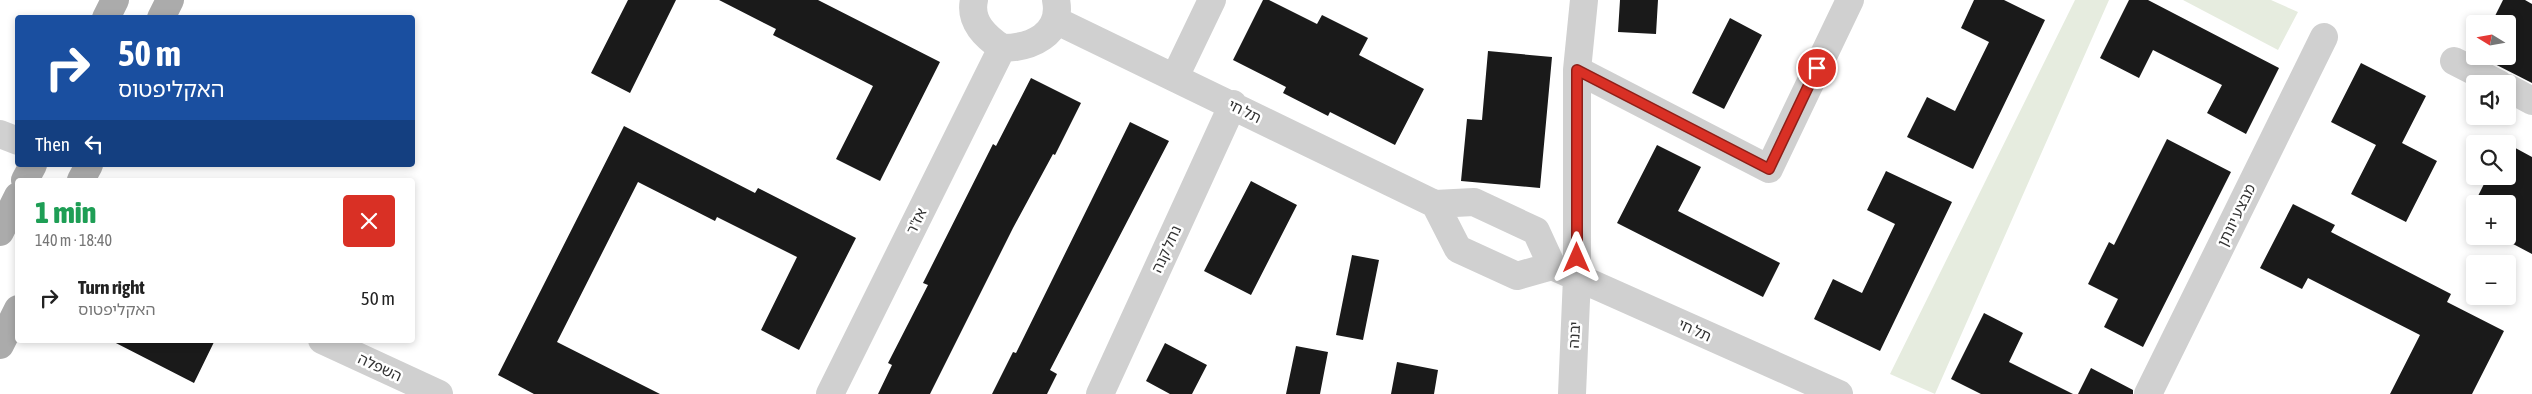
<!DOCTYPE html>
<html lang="en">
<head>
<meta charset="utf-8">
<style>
  body { margin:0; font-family:"Asap Condensed","Noto Sans Hebrew",sans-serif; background:#f2f2f2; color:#222; height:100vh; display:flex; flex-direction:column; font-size:19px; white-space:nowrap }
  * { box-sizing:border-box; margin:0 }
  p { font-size:16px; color:#767676 }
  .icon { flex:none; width:28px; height:28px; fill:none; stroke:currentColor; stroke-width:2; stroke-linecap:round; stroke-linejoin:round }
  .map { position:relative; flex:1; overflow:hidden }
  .panel { position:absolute; left:15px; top:178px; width:400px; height:165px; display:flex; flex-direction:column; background:#fff; border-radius:5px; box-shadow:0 2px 8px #0003 }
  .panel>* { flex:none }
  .hud { position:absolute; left:15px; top:15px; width:400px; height:152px; border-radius:5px; box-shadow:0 2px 8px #0003; background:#1a4fa0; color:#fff; overflow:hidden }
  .needle { width:32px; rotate:281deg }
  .tools { position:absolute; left:2466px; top:15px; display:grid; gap:10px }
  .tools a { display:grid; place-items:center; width:50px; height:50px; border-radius:5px; background:#fff; box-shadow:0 2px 8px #0003; font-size:25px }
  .pin { position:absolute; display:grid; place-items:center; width:42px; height:42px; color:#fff; margin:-21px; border:2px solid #fff; border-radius:50%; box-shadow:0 1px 5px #0007 }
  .me { position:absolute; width:55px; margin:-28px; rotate:0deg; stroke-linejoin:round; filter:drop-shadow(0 0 4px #0008) }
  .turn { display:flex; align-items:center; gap:18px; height:105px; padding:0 20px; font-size:22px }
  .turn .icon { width:65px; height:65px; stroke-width:2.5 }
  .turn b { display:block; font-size:35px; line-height:42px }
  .then { display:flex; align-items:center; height:48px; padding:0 20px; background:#0003; gap:10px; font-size:19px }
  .round { display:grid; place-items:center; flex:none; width:52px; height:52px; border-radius:5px; background:#f2f2f2 }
  .head { display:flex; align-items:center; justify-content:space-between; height:85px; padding:0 20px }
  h1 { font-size:30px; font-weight:800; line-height:38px; color:#1e9e55 }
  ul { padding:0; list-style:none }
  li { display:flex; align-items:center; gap:15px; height:70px; padding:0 20px }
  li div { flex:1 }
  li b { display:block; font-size:19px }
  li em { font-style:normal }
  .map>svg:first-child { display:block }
  .green { fill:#e6ecdf }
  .building { fill:#1a1a1a }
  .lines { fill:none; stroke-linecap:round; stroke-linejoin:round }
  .minor { stroke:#d0d0d0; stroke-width:28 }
  .major { stroke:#ababab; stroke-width:28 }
  .route-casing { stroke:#8d1f18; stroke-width:12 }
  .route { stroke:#d93025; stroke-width:9 }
  .labels { text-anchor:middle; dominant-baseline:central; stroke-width:5; stroke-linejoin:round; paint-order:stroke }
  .street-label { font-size:15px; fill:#333; stroke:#fff }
</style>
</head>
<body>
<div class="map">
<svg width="2532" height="394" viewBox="0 0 2532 394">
  <rect width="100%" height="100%" fill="#fff"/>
  <path class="green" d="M2075,0H2109L1935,394L1890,374Z
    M2183,0H2271L2298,12L2278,50Z"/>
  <path class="building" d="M628,0H676L630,93L591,73Z
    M719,0H818L940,62L880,181L836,159L873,86L773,35L776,29Z
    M1263,0H1269L1317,24L1322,15L1368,38L1359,55L1424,89L1395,145L1330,112L1328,116L1283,93L1286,87L1233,60Z
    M1620,0H1658L1656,34L1618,32Z
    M1974,0H2004L2045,20L1973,169L1907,137L1927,97L1955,111L1989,42L1961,28Z
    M2129,0H2148L2279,68L2246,134L2207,113L2222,85L2153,50L2139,78L2100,58Z
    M2503,0H2525L2532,4V83L2479,56H2508V24H2491Z
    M1730,18L1762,35L1724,109L1692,93Z
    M1488,51L1552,57L1540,188L1461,181L1467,119L1482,120Z
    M2361,63L2426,96L2402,143L2437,161L2406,222L2351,194L2376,145L2331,122Z
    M1031,78L1081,103L1055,155L1053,154L1013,228L930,394H878L892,365L888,363L928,285L923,283L993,144L996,146Z
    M1130,122L1169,141L1050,370L1057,374L1047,394H992L1013,352L1016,353Z
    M624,126L755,193L758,188L856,238L799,350L761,330L797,257L717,217L715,221L638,182L557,342L660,394H534L498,375Z
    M2167,139L2231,172L2143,347L2104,327L2118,299L2088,284L2109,242L2114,245Z
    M2508,144L2532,157V254L2498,236H2508V204H2475V224L2466,220L2488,176H2508Z
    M1657,145L1701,167L1678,211L1780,263L1763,297L1617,223Z
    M1886,171L1952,202L1880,351L1814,319L1833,279L1862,293L1895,224L1867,210Z
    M1251,181L1297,205L1251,295L1204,271Z
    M2293,204L2335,225L2331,232L2451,294L2447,302L2504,331L2472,394H2390L2420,335L2308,278L2302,289L2260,268Z
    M1352,255L1379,260L1363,340L1336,335Z
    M1984,313L2023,333L2009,362L2073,394H1981L1951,379Z
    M110,340H215L194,383Z
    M1165,343L1207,365L1192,394H1170L1146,381Z
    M1296,346L1328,352L1320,394H1286Z
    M1397,362L1438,370L1434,394H1391Z
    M2091,368L2133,390V394H2078Z"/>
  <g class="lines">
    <path class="minor" d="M974,0C969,22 986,37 1002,48C1030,48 1063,35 1056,0
      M1055,20L1435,204L1474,202L1536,231L1552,266L1839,394
      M2454,61L2499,84
      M1577,70L1769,169L1850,0
      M1175,77L1212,0
      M2508,88L2532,101
      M0,134L18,141
      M1435,204L1458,249L1517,276L1552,266
      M322,340L439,394
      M830,394L1002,48
      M1100,394L1233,104
      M1572,394L1577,277V70L1584,0
      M2148,394L2324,37"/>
    <path class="major" d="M106,18L115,0
      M161,18L170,0
      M25,180L33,165
      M81,180L89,165
      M0,232L18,196
      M0,345L18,309"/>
  </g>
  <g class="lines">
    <g class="route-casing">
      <path id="route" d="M1577,258V70L1769,169L1817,68"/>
    </g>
    <use href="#route" class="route"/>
  </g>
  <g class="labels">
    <g class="street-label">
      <text transform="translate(1245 111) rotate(26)">תל חי</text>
      <text transform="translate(2236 215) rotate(-64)">מבצע יונתן</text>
      <text transform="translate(916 221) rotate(-64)">אז"ר</text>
      <text transform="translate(1166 249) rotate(-65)">נחל קנה</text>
      <text transform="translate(1695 330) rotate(24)">תל חי</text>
      <text transform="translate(1574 335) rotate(-87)">יבנה</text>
      <text transform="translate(380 367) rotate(25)">השפלה</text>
    </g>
  </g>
</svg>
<div class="tools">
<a><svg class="needle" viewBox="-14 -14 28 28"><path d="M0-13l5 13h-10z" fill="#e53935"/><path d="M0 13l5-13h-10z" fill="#767676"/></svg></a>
<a><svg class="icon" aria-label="sound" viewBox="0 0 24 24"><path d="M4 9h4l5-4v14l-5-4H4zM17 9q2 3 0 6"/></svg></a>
<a><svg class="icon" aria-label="search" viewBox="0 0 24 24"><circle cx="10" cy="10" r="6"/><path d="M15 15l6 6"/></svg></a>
<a>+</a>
<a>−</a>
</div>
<div class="pin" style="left:1817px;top:68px;background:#d93025"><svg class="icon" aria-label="arrive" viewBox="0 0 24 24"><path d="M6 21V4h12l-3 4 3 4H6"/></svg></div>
<svg class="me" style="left:1577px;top:258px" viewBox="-20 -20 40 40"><path d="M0-17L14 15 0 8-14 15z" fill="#d93025" stroke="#fff" stroke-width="4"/></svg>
<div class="hud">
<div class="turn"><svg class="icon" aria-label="right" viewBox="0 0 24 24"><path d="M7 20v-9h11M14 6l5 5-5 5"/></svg><div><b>50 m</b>האקליפטוס</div></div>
<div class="then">Then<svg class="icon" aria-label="left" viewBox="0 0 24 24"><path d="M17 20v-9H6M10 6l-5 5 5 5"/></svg></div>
</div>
<section class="panel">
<div class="head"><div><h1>1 min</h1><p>140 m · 18:40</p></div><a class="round" style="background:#d93025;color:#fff"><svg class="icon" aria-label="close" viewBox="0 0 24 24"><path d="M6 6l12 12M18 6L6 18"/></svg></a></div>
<ul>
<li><svg class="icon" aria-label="right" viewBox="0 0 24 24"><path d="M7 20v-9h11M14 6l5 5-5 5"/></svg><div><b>Turn right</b><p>האקליפטוס</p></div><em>50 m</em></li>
</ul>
</section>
</div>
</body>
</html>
